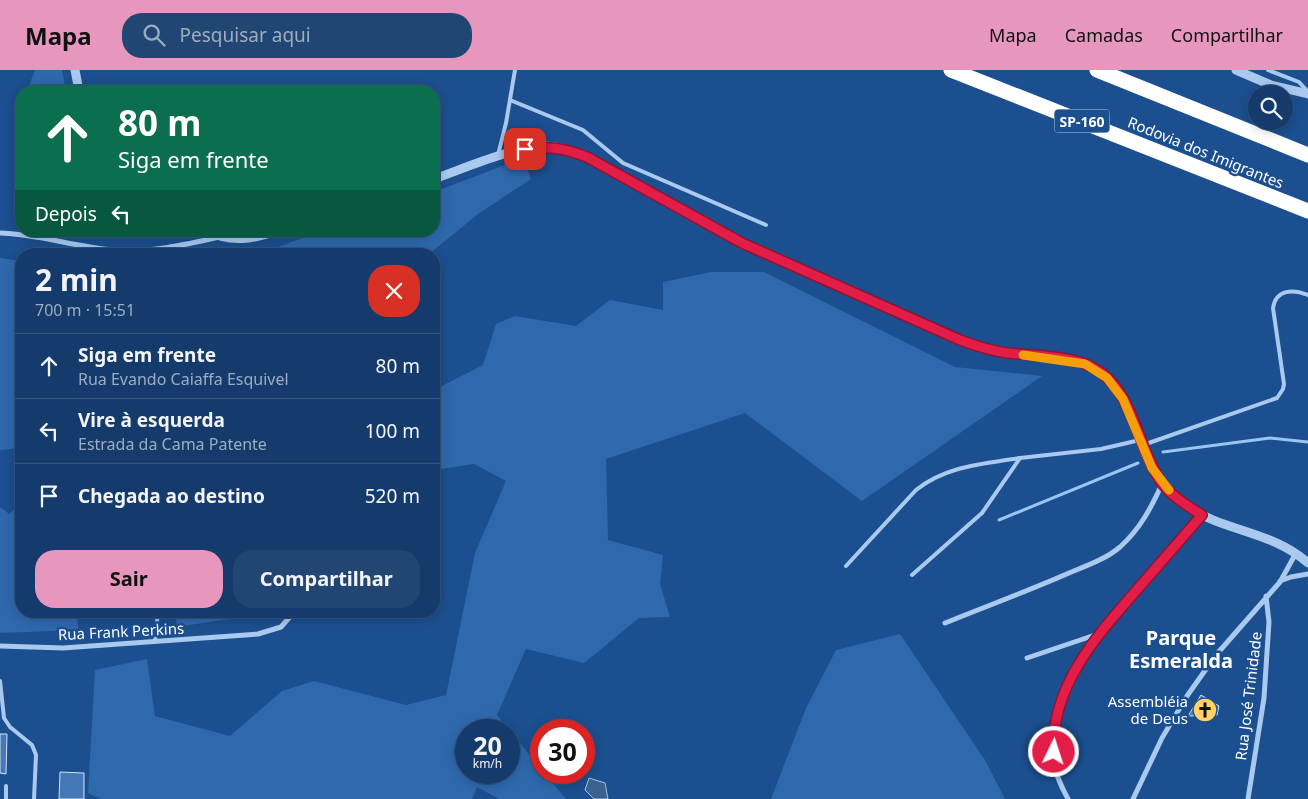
<!DOCTYPE html>
<html lang="pt">
<head>
<meta charset="utf-8">
<style>
  body { margin:0; font-family:"Noto Sans",sans-serif; background:#214673; color:#f1f3f6; height:100vh; display:flex; flex-direction:column; font-size:19px; white-space:nowrap }
  * { box-sizing:border-box; margin:0 }
  p { font-size:16px; color:#9dadc1 }
  .icon { flex:none; width:28px; height:28px; fill:none; stroke:currentColor; stroke-width:2; stroke-linecap:round; stroke-linejoin:round }
  .map { position:relative; flex:1; overflow:hidden }
  .drawer { position:absolute; left:15px; top:178px; width:425px; height:370px; display:flex; flex-direction:column; background:#143b6b; border-radius:20px; box-shadow:0 2px 12px #0003,0 0 0 1px #33557e }
  .drawer>* { flex:none }
  .guide { position:absolute; left:15px; top:15px; width:425px; height:152px; border-radius:20px; box-shadow:0 2px 12px #0003,0 0 0 1px #33557e; background:#0b6e4f; color:#fff; overflow:hidden }
  .fabs { position:absolute; left:1248px; top:15px; display:grid; gap:10px }
  .fabs a { display:grid; place-items:center; width:45px; height:45px; border-radius:50%; background:#143b6b; box-shadow:0 2px 12px #0003,0 0 0 1px #33557e; font-size:25px }
  .speed { position:absolute; left:455px; top:649px; display:flex; gap:10px; font-size:25px; font-weight:700; text-align:center }
  .speed>* { display:grid; place-content:center; width:65px; height:65px; border-radius:50%; background:#143b6b; box-shadow:0 2px 12px #0003,0 0 0 1px #33557e; line-height:1 }
  .speed small { font-size:12px; font-weight:400 }
  .speed .limit { border:8px solid #d22; background:#fff; color:#111 }
  .pin { position:absolute; display:grid; place-items:center; width:42px; height:42px; color:#fff; margin:-21px; border-radius:10px; box-shadow:0 2px 8px #0006 }
  .me { position:absolute; width:55px; margin:-28px; rotate:4deg; stroke-linejoin:round; filter:drop-shadow(0 0 4px #0008) }
  .turn { display:flex; align-items:center; gap:18px; height:105px; padding:0 20px; font-size:22px }
  .turn .icon { width:65px; height:65px; stroke-width:2.5 }
  .turn b { display:block; font-size:35px; line-height:42px }
  .then { display:flex; align-items:center; height:48px; padding:0 20px; background:#0003; gap:10px; font-size:19px }
  .round { display:grid; place-items:center; flex:none; width:52px; height:52px; border-radius:20px; background:#214673 }
  .summary { display:flex; align-items:center; justify-content:space-between; height:85px; padding:0 20px }
  h1 { font-size:30px; font-weight:700; line-height:38px }
  .primary-button { display:flex; gap:10px; margin-top:auto; padding:10px 20px }
  .primary-button a { flex:1; height:58px; border-radius:20px; background:#e797bd; color:#111; font-size:20px; font-weight:700; line-height:58px; text-align:center }
  .primary-button a+a { background:#214673; color:#f1f3f6 }
  ul { padding:0; list-style:none }
  li { display:flex; align-items:center; gap:15px; height:65px; padding:0 20px; border-top:1px solid #33557e }
  li div { flex:1 }
  li b { display:block; font-size:19px }
  li em { font-style:normal }
  header { display:flex; align-items:center; gap:30px; box-sizing:border-box; height:70px; padding:0 25px; background:#e797bd; color:#111 }
  header strong { font-size:24px }
  nav { display:flex; gap:28px; margin-inline-start:auto; font-size:18px }
  .search { width:350px; height:45px; background:#214673; display:flex; align-items:center; gap:12px; box-sizing:border-box; padding:0 18px; border-radius:20px; color:#9dadc1; font-size:19px }
  .map>svg:first-child { display:block }
  .green { fill:#2e69ad; fill-rule:evenodd }
  .water { fill:#3c6290; stroke:#9cc4f0 }
  .lines { fill:none; stroke-linecap:round; stroke-linejoin:round }
  .stream { stroke:#9cc4f0; stroke-width:3 }
  .building { fill:#4478b7; stroke:#cfe3fa }
  .service { stroke:#a9c9ee; stroke-width:4 }
  .minor { stroke:#a9c9ee; stroke-width:5 }
  .tertiary { stroke:#a9c9ee; stroke-width:9 }
  .motorway { stroke:#fff; stroke-width:15 }
  .route-casing { stroke:#92132f; stroke-width:12 }
  .route { stroke:#e11d48; stroke-width:9 }
  .slow { stroke:#f59e0b; stroke-width:9 }
  .labels { text-anchor:middle; dominant-baseline:central; stroke-width:5; stroke-linejoin:round; paint-order:stroke }
  .shield { fill:#1b4f8f; stroke:#bbcadd; stroke-width:1 }
  .shield-label { font-size:14px; font-weight:bold; fill:#fff }
  .street-label { font-size:15px; fill:#fff; stroke:#1b4f8f }
  .poi-label { font-size:15px; fill:#fff; stroke:#1b4f8f; text-anchor:end }
  .district-label { font-size:20px; font-weight:bold; fill:#fff; stroke:#1b4f8f }
</style>
</head>
<body>
<header>
<strong>Mapa</strong>
<div class="search"><svg class="icon" aria-label="search" viewBox="0 0 24 24"><circle cx="10" cy="10" r="6"/><path d="M15 15l6 6"/></svg>Pesquisar aqui</div>
<nav><a>Mapa</a><a>Camadas</a><a>Compartilhar</a></nav>
</header>
<div class="map">
<svg width="1308" height="729" viewBox="0 0 1308 729">
  <rect width="100%" height="100%" fill="#1b4f8f"/>
  <path class="green" d="M35,0H62L66,21H27Z
    M523,88L531,109L478,144L429,184H259L321,161H434V122Z
    M0,188L21,191V378L0,380Z
    M711,202H764L955,297L1042,306L862,431L745,343L606,389L608,470L663,485L660,514L670,547L639,548L584,593L526,579L497,645L541,699V702L544,703L566,729H499L477,717L472,729H101L88,723L95,600L147,589L155,646L230,666L282,621L314,611L406,635L446,625L475,483L506,411L474,394L434,400V320L483,295L496,254L515,246L576,256L610,230L663,240V212ZM466,660H509V702H466Z
    M21,435V541H77L78,560L0,563V437L9,444Z
    M175,541H280L177,557Z
    M900,564L985,690L1005,729H771L806,638L836,580Z"/>
  <path class="water" d="M589,708L605,713L608,729H594L585,720Z"/>
  <g class="lines">
    <path class="stream" d="M1163,382L1270,368L1308,372
      M999,450L1138,393"/>
  </g>
  <path class="building" d="M1201,625L1219,636L1217,645L1188,646Z
    M0,664H7L6,704L0,703Z
    M60,702L84,703V729H59Z"/>
  <g class="lines">
    <path class="service" d="M1268,0L1299,12L1308,22
      M510,30L583,60L623,93L766,155
      M498,85L506,53L515,0
      M1143,375L1277,328L1283,319L1284,314L1273,238C1276,219 1293,219 1308,225
      M434,455H437
      M846,496L916,420C946,396 982,394 1019,388
      M912,505L982,443L1020,388L1101,379L1140,370
      M155,572L158,541
      M0,611L4,648L10,657L32,675L36,685L34,729
      M6,729V716"/>
    <path class="minor" d="M0,163C38,164 75,177 113,180C149,183 184,175 219,167
      M1280,511L1291,507L1308,504
      M945,553C987,536 1028,521 1069,503C1086,496 1106,489 1120,477C1140,459 1151,438 1162,414
      M0,576L63,578L258,564L281,557L295,541
      M1027,588L1098,564
      M1068,729C1062,718 1056,706 1054,693C1043,625 1098,564 1140,517C1161,493 1181,469 1202,445
      M1133,729L1162,668L1187,626L1216,585L1280,512L1296,483
      M1248,729L1264,628L1269,552L1266,526"/>
    <path class="tertiary" d="M75,0L79,21
      M1236,0L1271,15L1308,24
      M434,109C468,97 510,78 546,76C560,76 573,82 587,87L742,173L960,270C976,276 991,281 1008,283C1033,286 1072,285 1094,298C1136,321 1134,379 1162,414C1169,422 1179,431 1188,437C1226,462 1272,461 1308,493
      M207,161C231,173 253,169 277,161"/>
    <path class="motorway" d="M951,0L1308,141
      M1097,0L1308,85"/>
  </g>
  <g class="lines">
    <g class="route-casing">
      <path id="route" d="M525,79C551,76 563,78 587,87L742,173L960,270C976,276 991,281 1008,283C1033,286 1072,285 1094,298C1134,320 1137,377 1161,412C1171,426 1188,436 1202,445C1182,468 1162,491 1142,514C1100,562 1050,615 1054,682"/>
    </g>
    <use href="#route" class="route"/>
    <path class="slow" d="M1023,285L1085,294L1107,308L1123,329L1152,398L1169,420"/>
  </g>
  <defs>
    <g id="church-disc" transform="scale(1.25)"><circle r="9.5" fill="#ffd166" stroke="#1b4f8f"/><path d="M-1.2-6h2.4v3.5h3.3v2.4h-3.3V6h-2.4V-.1h-3.3v-2.4h3.3Z" fill="#111"/></g>
  </defs>
  <g fill-rule="evenodd">
    <use href="#church-disc" x="1205" y="640"/>
  </g>
  <g class="labels">
    <rect class="shield" x="1054.5" y="39.5" width="55" height="23" rx="4"/>
    <g class="shield-label">
      <text x="1082" y="51">SP-160</text>
    </g>
    <g class="street-label">
      <text transform="translate(1206 82) rotate(22)">Rodovia dos Imigrantes</text>
      <text transform="translate(121 561) rotate(-3)">Rua Frank Perkins</text>
      <text transform="translate(1248 626) rotate(-83)">Rua José Trinidade</text>
    </g>
    <g class="poi-label">
      <text x="1188" y="631">Assembléia<tspan x="1188" dy="17">de Deus</tspan></text>
    </g>
    <g class="district-label">
      <text x="1181" y="567">Parque<tspan x="1181" dy="23">Esmeralda</tspan></text>
    </g>
  </g>
</svg>
<div class="fabs">
<a><svg class="icon" aria-label="search" viewBox="0 0 24 24"><circle cx="10" cy="10" r="6"/><path d="M15 15l6 6"/></svg></a>
</div>
<div class="speed"><div>20<small>km/h</small></div><div class="limit">30</div></div>
<div class="pin" style="left:525px;top:79px;background:#d93025"><svg class="icon" aria-label="arrive" viewBox="0 0 24 24"><path d="M6 21V4h12l-3 4 3 4H6"/></svg></div>
<svg class="me" style="left:1054px;top:682px" viewBox="-20 -20 40 40"><circle r="17" fill="#e11d48" stroke="#fff" stroke-width="3"/><path d="M0-11L8 9 0 5-8 9z" fill="#fff"/></svg>
<div class="guide">
<div class="turn"><svg class="icon" aria-label="ahead" viewBox="0 0 24 24"><path d="M12 20V5M6 11l6-6 6 6"/></svg><div><b>80 m</b>Siga em frente</div></div>
<div class="then">Depois<svg class="icon" aria-label="left" viewBox="0 0 24 24"><path d="M17 20v-9H6M10 6l-5 5 5 5"/></svg></div>
</div>
<section class="drawer">
<div class="summary"><div><h1>2 min</h1><p>700 m · 15:51</p></div><a class="round" style="background:#d93025;color:#fff"><svg class="icon" aria-label="close" viewBox="0 0 24 24"><path d="M6 6l12 12M18 6L6 18"/></svg></a></div>
<ul>
<li><svg class="icon" aria-label="ahead" viewBox="0 0 24 24"><path d="M12 20V5M6 11l6-6 6 6"/></svg><div><b>Siga em frente</b><p>Rua Evando Caiaffa Esquivel</p></div><em>80 m</em></li>
<li><svg class="icon" aria-label="left" viewBox="0 0 24 24"><path d="M17 20v-9H6M10 6l-5 5 5 5"/></svg><div><b>Vire à esquerda</b><p>Estrada da Cama Patente</p></div><em>100 m</em></li>
<li><svg class="icon" aria-label="arrive" viewBox="0 0 24 24"><path d="M6 21V4h12l-3 4 3 4H6"/></svg><div><b>Chegada ao destino</b></div><em>520 m</em></li>
</ul>
<div class="primary-button"><a>Sair</a><a>Compartilhar</a></div>
</section>
</div>
</body>
</html>
